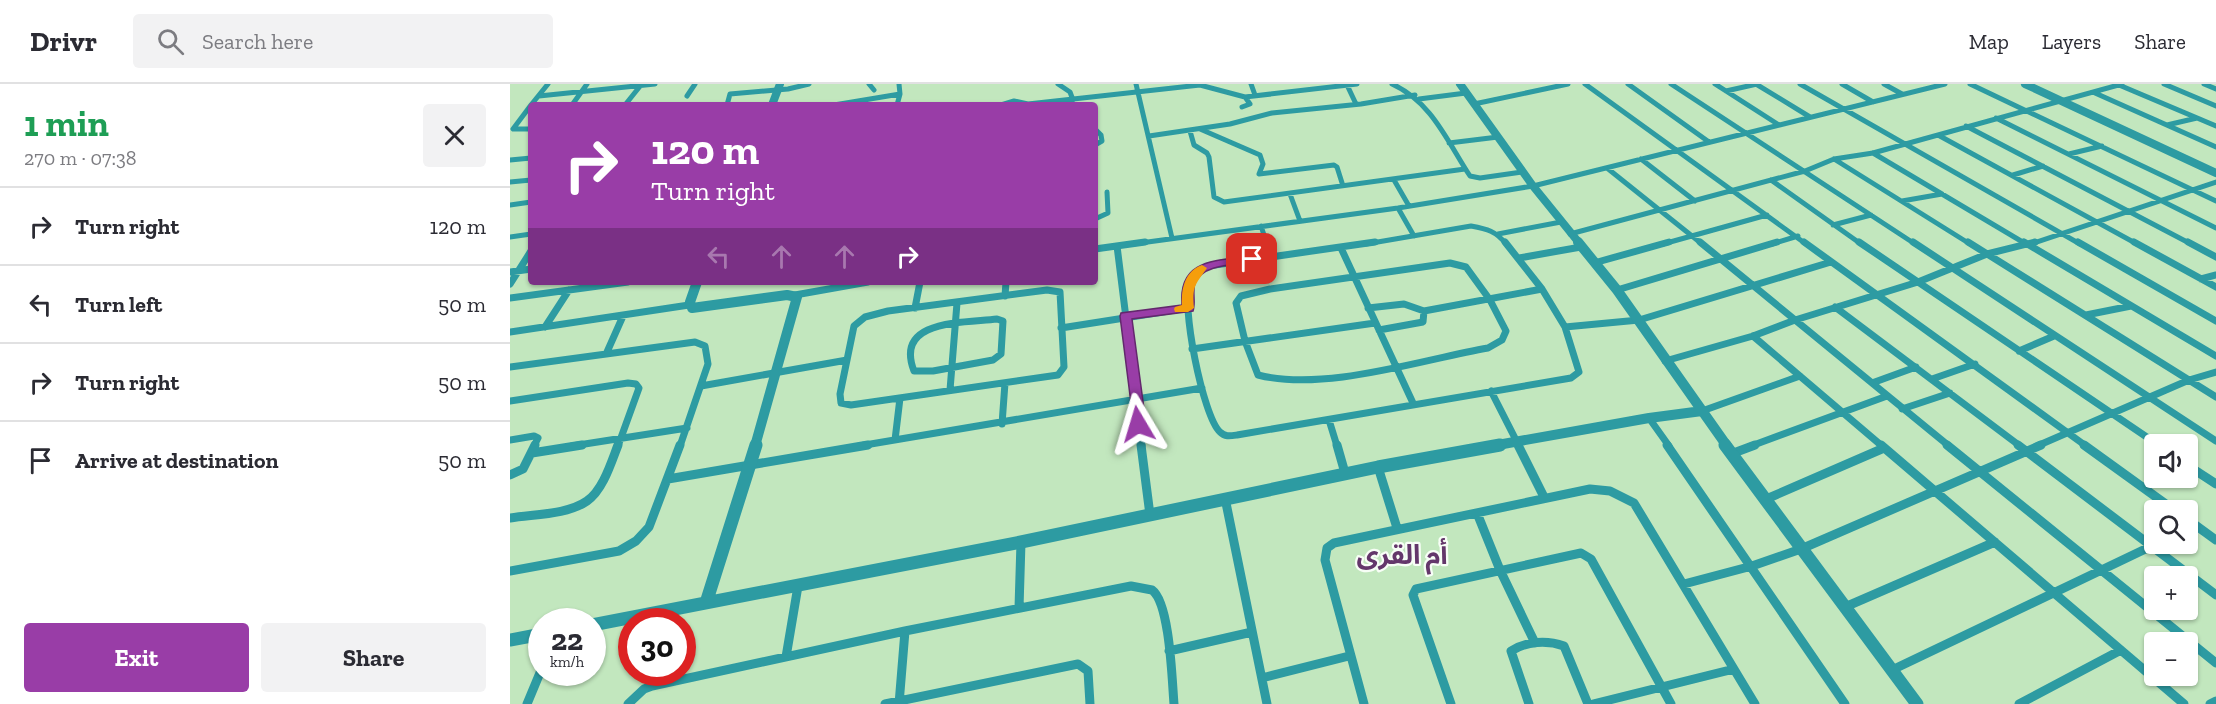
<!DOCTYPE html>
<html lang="en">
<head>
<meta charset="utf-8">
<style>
  body { margin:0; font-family:"Zilla Slab","Noto Sans Arabic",serif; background:#f2f2f3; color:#2b2b33; height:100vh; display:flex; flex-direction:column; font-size:22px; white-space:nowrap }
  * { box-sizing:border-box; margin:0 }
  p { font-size:20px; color:#7c7c81 }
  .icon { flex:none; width:33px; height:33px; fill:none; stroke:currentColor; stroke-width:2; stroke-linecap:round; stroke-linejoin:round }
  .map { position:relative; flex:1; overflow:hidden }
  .panel { display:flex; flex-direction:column; background:#fff; width:510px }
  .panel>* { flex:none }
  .top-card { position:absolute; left:18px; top:18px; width:570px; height:183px; border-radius:6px; box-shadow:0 2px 4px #0004; background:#993da7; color:#fff; overflow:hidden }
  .buttons { position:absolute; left:1634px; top:350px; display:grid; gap:12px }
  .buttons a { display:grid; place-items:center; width:54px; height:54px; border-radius:6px; background:#fff; box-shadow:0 2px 4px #0004; font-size:30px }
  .speed { position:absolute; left:18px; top:524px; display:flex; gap:12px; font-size:30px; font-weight:700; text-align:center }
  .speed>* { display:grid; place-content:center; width:78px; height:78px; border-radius:50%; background:#fff; box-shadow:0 2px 4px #0004; line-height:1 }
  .speed small { font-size:15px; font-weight:400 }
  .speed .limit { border:9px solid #d22; background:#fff; color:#111 }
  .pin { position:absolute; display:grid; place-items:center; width:51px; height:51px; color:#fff; margin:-26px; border-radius:12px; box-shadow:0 3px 9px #0006 }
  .me { position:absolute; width:66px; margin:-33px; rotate:353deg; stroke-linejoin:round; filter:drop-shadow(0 0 4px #0008) }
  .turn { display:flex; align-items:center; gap:21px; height:126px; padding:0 24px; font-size:27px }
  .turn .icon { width:78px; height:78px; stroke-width:2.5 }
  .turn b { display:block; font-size:42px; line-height:51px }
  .lanes { display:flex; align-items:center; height:57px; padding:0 24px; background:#0003; justify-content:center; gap:30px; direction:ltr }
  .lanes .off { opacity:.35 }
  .round { display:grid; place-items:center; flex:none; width:63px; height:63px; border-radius:6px; background:#f2f2f3 }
  .headline { display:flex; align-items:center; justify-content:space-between; height:102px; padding:0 24px }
  h1 { font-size:36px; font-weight:800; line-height:45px; color:#1e9e55 }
  .primary-button { display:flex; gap:12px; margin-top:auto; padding:12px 24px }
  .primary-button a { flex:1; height:69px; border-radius:6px; background:#993da7; color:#fff; font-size:24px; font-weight:800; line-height:69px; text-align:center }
  .primary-button a+a { background:#f2f2f3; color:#2b2b33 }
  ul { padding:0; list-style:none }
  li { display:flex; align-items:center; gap:18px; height:78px; padding:0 24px; border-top:2px solid #e1e1e2 }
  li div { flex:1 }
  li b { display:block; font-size:22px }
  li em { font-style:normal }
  header { display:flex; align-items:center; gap:36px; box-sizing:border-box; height:84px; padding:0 30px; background:#fff; border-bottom:2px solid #e1e1e2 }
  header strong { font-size:28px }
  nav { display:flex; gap:33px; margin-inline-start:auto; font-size:21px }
  .search { width:420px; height:54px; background:#f2f2f3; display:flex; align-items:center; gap:15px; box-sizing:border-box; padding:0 21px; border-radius:6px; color:#7c7c81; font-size:22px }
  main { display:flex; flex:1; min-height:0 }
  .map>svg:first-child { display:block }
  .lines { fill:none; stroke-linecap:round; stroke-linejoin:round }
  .minor-far2 { stroke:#2d9ba2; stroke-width:5 }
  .minor-far1 { stroke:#2d9ba2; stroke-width:7 }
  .minor { stroke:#2d9ba2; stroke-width:9 }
  .tertiary-far2 { stroke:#2d9ba2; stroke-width:8 }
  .tertiary-far1 { stroke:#2d9ba2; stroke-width:10 }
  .tertiary { stroke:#2d9ba2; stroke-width:13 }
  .route { fill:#993da7; stroke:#63286d; stroke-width:1.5 }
  .slow { fill:#f59e0b }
  .labels { text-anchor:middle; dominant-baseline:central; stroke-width:4.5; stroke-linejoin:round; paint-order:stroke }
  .district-label { font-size:27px; font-weight:bold; fill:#64376b; stroke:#f7fef6 }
</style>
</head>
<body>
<header>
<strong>Drivr</strong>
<div class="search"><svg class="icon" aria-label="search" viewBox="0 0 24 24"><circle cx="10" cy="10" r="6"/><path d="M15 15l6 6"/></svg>Search here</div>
<nav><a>Map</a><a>Layers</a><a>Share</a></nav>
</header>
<main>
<section class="panel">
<div class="headline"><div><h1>1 min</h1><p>270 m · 07:38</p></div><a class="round"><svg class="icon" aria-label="close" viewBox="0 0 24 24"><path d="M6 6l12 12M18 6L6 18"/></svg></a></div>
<ul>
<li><svg class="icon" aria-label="right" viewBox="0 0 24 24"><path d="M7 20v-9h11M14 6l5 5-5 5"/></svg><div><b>Turn right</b></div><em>120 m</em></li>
<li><svg class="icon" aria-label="left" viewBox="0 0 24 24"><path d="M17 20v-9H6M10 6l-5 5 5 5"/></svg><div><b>Turn left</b></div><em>50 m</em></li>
<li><svg class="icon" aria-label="right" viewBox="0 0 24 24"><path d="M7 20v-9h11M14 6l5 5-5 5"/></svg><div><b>Turn right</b></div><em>50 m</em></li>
<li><svg class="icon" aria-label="arrive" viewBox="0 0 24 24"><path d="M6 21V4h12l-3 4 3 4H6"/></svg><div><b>Arrive at destination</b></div><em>50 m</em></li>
</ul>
<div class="primary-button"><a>Exit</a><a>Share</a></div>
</section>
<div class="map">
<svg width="1706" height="620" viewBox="0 0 1706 620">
  <rect width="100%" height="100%" fill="#c2e7be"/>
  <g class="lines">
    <path class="minor-far2" d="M359,0L364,6
      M548,0L560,8L563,16
      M626,0L662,154
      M741,0L745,11
      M882,0C922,18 937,57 960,92L970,94L1012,88
      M1075,0L1296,160
      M1118,0L1199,58
      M1161,0L1405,160
      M1205,0L1269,41
      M1246,0L1300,33
      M1290,0L1570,160
      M1332,0L1363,18
      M1374,0L1392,10
      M1460,0L1706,117
      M1654,0L1706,22
      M1694,0L1706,5
      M837,1L846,20
      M1609,1L1706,42
      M1216,7L1247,0
      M1585,9L1706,63
      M29,12L145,0
      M177,12L185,0
      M909,15L956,9
      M964,20L1058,0
      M21,21L3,45H21
      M21,21L38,0
      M62,21L77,0
      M115,21L131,1
      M217,21L220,10L278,5L299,0
      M324,21L390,10
      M387,21L390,10L389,0
      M491,21L504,17L518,20L690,1L735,13
      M732,23L740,20L735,13L847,0
      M1486,34L1706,144
      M1657,41L1687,34
      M1456,42L1681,160
      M585,45L591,51L592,57L585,61
      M690,45L750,71L753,80L749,90L824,81L827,83L833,102
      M680,47L684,61L697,69L699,73L704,113L714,118L955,85
      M1428,51L1627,160
      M639,52L720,40L762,29L851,20L905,11
      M939,59L988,53
      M1363,69L1516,160
      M1559,70L1592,62
      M1131,75L1185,117
      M1324,75L1460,160
      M0,76L21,74
      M1097,84L1192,160
      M1503,91L1533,82
      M884,96L899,122
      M1261,96L1351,160
      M0,98L21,96
      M780,110L790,137
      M1392,117L1432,110
      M0,121L21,118
      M888,124L904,152
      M585,135L598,129L597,108
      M1323,141L1361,131
      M751,142L757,160
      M988,150L1051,138
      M1060,150L1295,87L1324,75L1363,69L1612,0
      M0,153L21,150
      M623,160L888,124L1023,102L1435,0
      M856,160L961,142C977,145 986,147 996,160
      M1153,160L1257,131
      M1262,160L1288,152
      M1521,160L1706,98"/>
    <path class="minor-far1" d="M757,158L762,173
      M865,158L698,182C691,185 684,189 680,196C670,218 693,333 710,348C715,353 720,352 727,351L1061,294L1069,288L1055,243L1032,205L995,158
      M1190,158L1439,362
      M1294,158L1576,362
      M1349,158L1647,360
      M1403,158L1706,357
      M1458,158L1706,313
      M1514,158L1706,272
      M1568,158L1706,237
      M1624,158L1706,203
      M1678,158L1706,173
      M607,162L632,362
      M831,164L903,319
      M585,165L635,158
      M1009,174L1071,163
      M940,179L956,183L980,216L996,247L992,256L978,264C910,276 815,308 748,291L735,257L726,219L731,212L760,205Z
      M1084,179L1159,158
      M0,188L21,185
      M1691,195L1706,191
      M0,200L21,167
      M537,206L550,208L554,283L548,291L341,321L331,319L330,310L344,242L355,233L378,227Z
      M1107,206L1267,158
      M285,211L358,198
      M495,212L496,198
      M0,214L118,198
      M1325,223L1510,362
      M405,224L410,198
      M858,224L894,220L914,227L1032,205
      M1576,231L1621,222
      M487,235L493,237L491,270L483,276L423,287H404C384,235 454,239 487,235Z
      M35,243L59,206
      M1055,243L1129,236L1321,178
      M551,244L678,224
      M869,246L913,238L914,227
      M0,248L179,221
      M1243,252L1372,362
      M682,265L865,239
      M1509,267L1544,252
      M97,268L113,232
      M1155,277L1243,252L1285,236L1408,198L1477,170L1525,158
      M0,283L185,258L195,262L198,280L170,362
      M1422,295L1465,280
      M1362,299L1406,283
      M191,302L337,276
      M440,306L447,219
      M981,307L1009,362
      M0,317L118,299L126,300L129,304L108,362
      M1392,325L1440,309
      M1192,327L1290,292
      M1139,334L1159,362
      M819,336L827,362
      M492,340L495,299
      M0,356L24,352L28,354L24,362
      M385,356L390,314
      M62,362L177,344
      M349,362L692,304
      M1241,362L1377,312
      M1527,362L1679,296L1706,288"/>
    <path class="minor" d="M631,361L640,431
      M827,361L835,389
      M1008,361L1034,413
      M1157,361L1335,620
      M1371,361L1674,620
      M1437,361L1706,579
      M1508,361L1706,511
      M1574,361L1664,426
      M22,369L72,361
      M1221,370L1245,361
      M1677,381L1706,400
      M868,383L887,444
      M0,391L13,385L25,361
      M158,395L358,361
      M715,414L757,620
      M1254,416L1374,364
      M967,429L990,486L1025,559
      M0,434C23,430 57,431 77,417C93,406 101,379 108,361
      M1677,435L1706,456
      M0,487L109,467L126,457L139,443L170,361
      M1174,500L1242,482L1291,465L1531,361
      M1335,523L1485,458
      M509,524L511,458
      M659,567L742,548
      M276,573L288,502
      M1382,586L1648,459
      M752,594L839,572
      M17,620L32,584
      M118,620L134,605L142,602L395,547L621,502L642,506C660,519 662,597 664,620
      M375,620L568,580L578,587L580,620
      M389,620L395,547
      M854,620L815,476L817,464L824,459L1080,405L1100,407L1124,419L1245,620
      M941,620L903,511L906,505L1071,469L1081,475L1161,620
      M1019,620L1001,567C1017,557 1037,556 1054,562L1078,620
      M1083,620L1224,585
      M1509,620L1611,566
      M1700,620L1706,617"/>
    <path class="tertiary-far2" d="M950,0L1023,102L1070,160
      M1515,0L1706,89
      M262,21L270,0"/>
    <path class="tertiary-far1" d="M1068,158L1107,206L1217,362
      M187,198L180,218L182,224L277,211L287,213L245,362
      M982,362L1139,334L1192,327"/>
    <path class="tertiary" d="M1215,361L1407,620
      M196,519L246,361
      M82,541L511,458L868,383L990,361
      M0,556L32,550"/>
  </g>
  <path class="route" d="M742,172L746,173V178C728,182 694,178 685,199C682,208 686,218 683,227L622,235L636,340L628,345L624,343L610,232L611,229L672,221C668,174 707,177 742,172Z"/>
  <path class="slow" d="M692,181L697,184C685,201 682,203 684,224L678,228H665L664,225L665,223L672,221C671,205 675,187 692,181Z"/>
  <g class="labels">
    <g class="district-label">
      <text x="892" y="471">أم القرى</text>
    </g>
  </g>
</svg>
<div class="buttons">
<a><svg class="icon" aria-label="sound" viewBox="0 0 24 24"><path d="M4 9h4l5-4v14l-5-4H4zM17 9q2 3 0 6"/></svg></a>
<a><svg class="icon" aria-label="search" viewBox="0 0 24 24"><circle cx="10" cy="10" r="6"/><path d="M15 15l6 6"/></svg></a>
<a>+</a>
<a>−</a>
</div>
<div class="speed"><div>22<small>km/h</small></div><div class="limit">30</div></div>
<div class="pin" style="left:742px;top:175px;background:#d93025"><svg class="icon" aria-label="arrive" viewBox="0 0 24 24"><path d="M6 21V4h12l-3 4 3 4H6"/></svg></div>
<svg class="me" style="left:628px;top:340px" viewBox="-20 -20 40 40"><path d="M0-17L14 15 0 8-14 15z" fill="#993da7" stroke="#fff" stroke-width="4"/></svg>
<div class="top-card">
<div class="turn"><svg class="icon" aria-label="right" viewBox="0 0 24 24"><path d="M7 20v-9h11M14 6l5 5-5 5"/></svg><div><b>120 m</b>Turn right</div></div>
<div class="lanes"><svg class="icon off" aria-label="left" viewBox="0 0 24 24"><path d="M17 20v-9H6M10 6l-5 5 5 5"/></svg><svg class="icon off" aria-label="ahead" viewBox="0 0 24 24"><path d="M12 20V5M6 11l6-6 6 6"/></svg><svg class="icon off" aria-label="ahead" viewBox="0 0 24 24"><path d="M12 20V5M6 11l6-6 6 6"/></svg><svg class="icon" aria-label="right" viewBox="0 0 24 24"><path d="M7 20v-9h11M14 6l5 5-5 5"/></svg></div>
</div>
</div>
</main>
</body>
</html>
